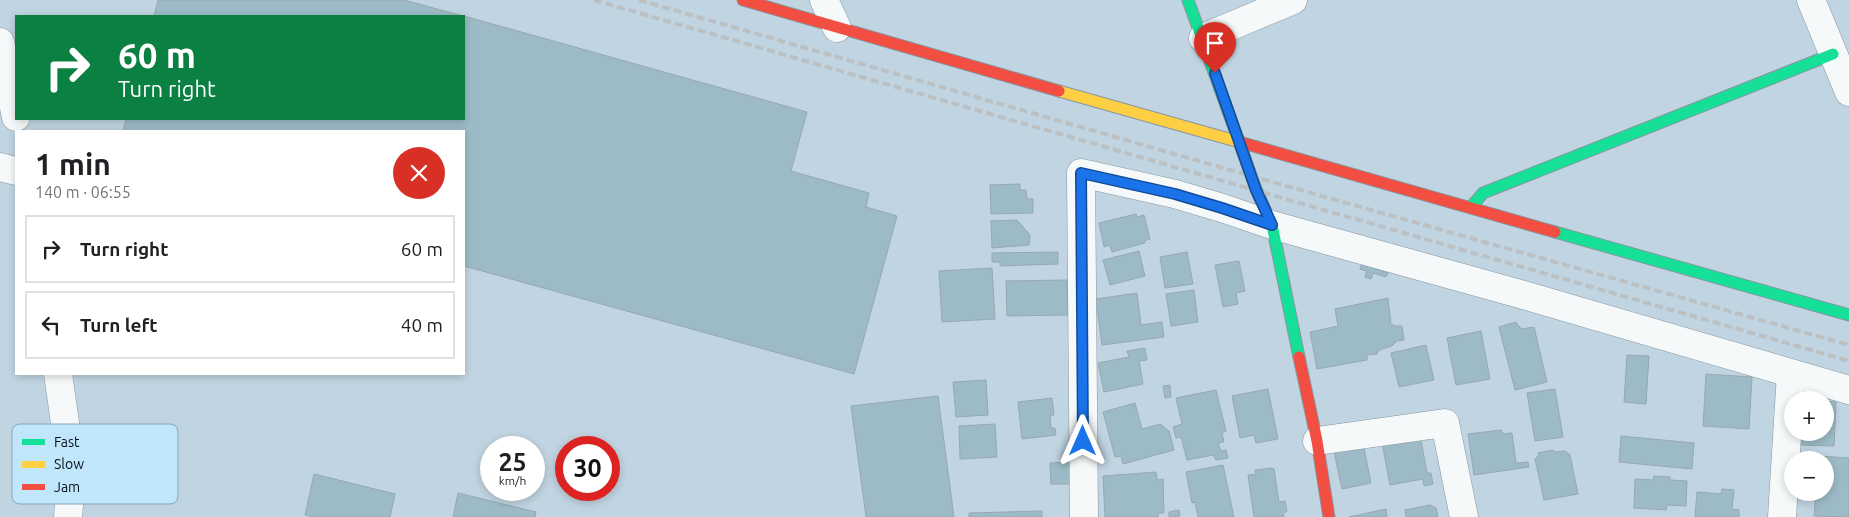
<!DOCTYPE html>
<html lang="en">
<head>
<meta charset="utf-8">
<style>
  body { margin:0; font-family:Ubuntu,sans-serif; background:#f6f6f6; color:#202124; height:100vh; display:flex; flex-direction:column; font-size:19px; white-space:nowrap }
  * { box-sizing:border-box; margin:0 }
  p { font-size:16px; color:#757577 }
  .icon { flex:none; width:28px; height:28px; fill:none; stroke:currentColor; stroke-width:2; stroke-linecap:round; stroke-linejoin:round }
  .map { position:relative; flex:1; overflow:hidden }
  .drawer { position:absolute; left:15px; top:130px; width:450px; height:245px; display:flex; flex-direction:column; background:#fff; border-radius:0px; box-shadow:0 2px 8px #0003 }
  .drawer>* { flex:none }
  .guide { position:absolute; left:15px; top:15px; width:450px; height:105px; border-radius:0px; box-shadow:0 2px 8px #0003; background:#0b8043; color:#fff; overflow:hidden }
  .buttons { position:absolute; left:1784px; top:391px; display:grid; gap:10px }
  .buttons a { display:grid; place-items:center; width:50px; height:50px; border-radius:50%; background:#fff; box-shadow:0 2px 8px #0003; font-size:25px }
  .speed { position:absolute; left:480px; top:436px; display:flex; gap:10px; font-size:25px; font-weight:700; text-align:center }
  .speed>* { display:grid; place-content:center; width:65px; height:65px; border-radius:50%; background:#fff; box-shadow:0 2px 8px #0003; line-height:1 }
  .speed small { font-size:12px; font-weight:400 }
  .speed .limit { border:8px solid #d22; background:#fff; color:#111 }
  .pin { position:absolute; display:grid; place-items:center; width:42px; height:42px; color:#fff; margin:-51px -21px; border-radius:50% 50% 50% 0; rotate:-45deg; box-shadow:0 0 5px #0007 }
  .pin .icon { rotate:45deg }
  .me { position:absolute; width:55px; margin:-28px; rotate:0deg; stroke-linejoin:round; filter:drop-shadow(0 0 4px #0008) }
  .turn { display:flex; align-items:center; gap:18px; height:105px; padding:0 20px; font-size:22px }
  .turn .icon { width:65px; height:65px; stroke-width:2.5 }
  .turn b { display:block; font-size:35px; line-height:42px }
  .round { display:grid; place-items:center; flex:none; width:52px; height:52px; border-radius:26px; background:#f6f6f6 }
  .summary { display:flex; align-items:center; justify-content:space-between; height:85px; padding:0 20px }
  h1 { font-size:30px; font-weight:700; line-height:38px }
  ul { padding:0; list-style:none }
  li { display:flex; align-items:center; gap:15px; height:68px; margin:0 10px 8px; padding:0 10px; border:2px solid #e0e0e0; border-radius:0px }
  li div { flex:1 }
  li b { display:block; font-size:19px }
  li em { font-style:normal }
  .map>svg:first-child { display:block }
  .building { fill:#9cbbc6; stroke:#97a8b0 }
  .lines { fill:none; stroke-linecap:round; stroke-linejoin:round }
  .street-casing { stroke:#8796a0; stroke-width:29 }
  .fast-casing { stroke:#8796a0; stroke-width:13 }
  .slow-casing { stroke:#8796a0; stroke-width:13 }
  .jam-casing { stroke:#8796a0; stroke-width:13 }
  .street { stroke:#f6f9fa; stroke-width:28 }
  .fast { stroke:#16e098; stroke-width:11 }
  .slow { stroke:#ffcf43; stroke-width:11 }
  .jam { stroke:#f24e42; stroke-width:11 }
  .rail { stroke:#bbc0c3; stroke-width:4; stroke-dasharray:8 4; stroke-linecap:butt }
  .route-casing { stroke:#114b97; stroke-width:12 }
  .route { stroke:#1a73e8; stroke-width:9 }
  .key { fill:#c0e6fc; stroke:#87a5b7; stroke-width:1 }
  .key-label { font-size:14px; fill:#030e16 }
</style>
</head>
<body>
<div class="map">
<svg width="1849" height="517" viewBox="0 0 1849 517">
  <rect width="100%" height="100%" fill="#c1d4e1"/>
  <path class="building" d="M158,0H404L463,16H154Z
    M464,16L807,112L791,171L869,193L866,207L897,216L854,374L464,266V131H123L126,119H464Z
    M1020,184V190H1026L1027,199H1033V213L991,214L990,185Z
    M1136,214L1137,217L1144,215L1150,239L1144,241L1145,243L1112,252L1110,245L1104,247L1099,223Z
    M1017,220L1030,235L1029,245L992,248L991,221Z
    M1139,251L1145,276L1110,285L1103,260Z
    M1058,252V264L1000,266V262H992V253Z
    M1187,252L1193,284L1165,288L1160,257Z
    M1239,261L1245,291L1236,293L1238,304L1223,307L1215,265Z
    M1362,264L1388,273L1386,277L1373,273L1371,279L1365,277L1367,271L1360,269Z
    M992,268L995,319L942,322L939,271Z
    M1067,280L1068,315L1007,316L1006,281Z
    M1194,290L1198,322L1171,326L1166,294Z
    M1137,293L1141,325L1162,322L1164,337L1102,345L1096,299Z
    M1388,298L1391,324L1395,326H1402L1404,340L1397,341L1392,346L1379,350L1377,354L1367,355V360L1317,369L1310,332L1338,326L1335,309Z
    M1516,322L1521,329L1534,327L1547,382L1515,390L1499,327Z
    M1481,331L1490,379L1456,385L1447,338Z
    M1426,345L1434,380L1399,387L1391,353Z
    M1145,348L1147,360L1139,361L1143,384L1104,392L1098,363L1129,357L1127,351Z
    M1627,355L1649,356L1646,404L1624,402Z
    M1706,374L1752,377L1749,429L1703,426Z
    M986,380L988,415L956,417L953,382Z
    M1170,385L1171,397L1165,398L1163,386Z
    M1268,389L1278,439L1256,443L1254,435L1240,438L1232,396Z
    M1555,389L1563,437L1535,441L1527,393Z
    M1216,390L1226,431L1222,433L1224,442L1218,443L1221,451L1226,450L1228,458L1216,460L1213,455L1187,460L1181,437L1176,438L1173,427L1182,424L1176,398Z
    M938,396L954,517H866L851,406Z
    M1052,398L1054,415H1050L1051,428H1055L1056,435L1022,439L1018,402Z
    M1825,401L1836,402L1834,446L1800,445V432H1825Z
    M1135,403L1142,429L1160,424L1169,431L1174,450L1123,464L1121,456L1115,457L1103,412Z
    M995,424L997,457L960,459L959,426Z
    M1501,430L1503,434L1512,433L1516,463L1528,462L1529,467L1474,475L1468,434Z
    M1420,435L1427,473H1431L1433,484L1424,486L1423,479L1390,485L1381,437Z
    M1621,436L1694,443L1692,469L1619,462Z
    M1363,443L1371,483L1342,489L1334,452Z
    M1553,450L1555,452L1565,451L1570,455L1578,494L1544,500L1535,459L1539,455L1538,453Z
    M1820,456L1849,458V517L1814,516L1816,492H1825V460H1819Z
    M1070,462V484H1051L1050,463Z
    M1223,465L1234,517H1198L1195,502L1192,503L1186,472Z
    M1271,468L1274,469L1279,502L1285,501L1287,511L1283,514L1284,517H1254L1248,475L1256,474L1255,470Z
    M1156,472L1157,480L1163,479L1164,513H1158V517H1105L1103,476Z
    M314,474L395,494L390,517H313L305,515Z
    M1654,476L1670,477V480L1687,481L1686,506L1667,505L1666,510L1634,508L1635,479L1653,480Z
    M1722,489L1734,490L1732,509L1739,510V517H1695L1697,492L1721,494Z
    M458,493L536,512L535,517H453Z
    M1430,505L1436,508L1438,517H1406L1405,510Z
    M1386,509L1387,517H1349Z
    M1179,510L1180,516L1169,517V512Z
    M1042,511V517H969V513Z"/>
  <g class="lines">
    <g class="street-casing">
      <path id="street" d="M824,0L837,28
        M1811,0L1849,92
        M1203,38L1293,0
        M0,42L16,117
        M0,167L16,171
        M58,374L72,471L68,517
        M1317,441L1445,423L1464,517
        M1084,517L1081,173L1175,194L1222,208L1272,225L1520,294L1849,390
        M1782,517L1791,373"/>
    </g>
    <g class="fast-casing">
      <path id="fast" d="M1188,0L1256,189L1272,225L1299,357
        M1471,207L1483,193L1833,54
        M1555,232L1849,315"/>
    </g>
    <g class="slow-casing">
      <path id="slow" d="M1059,91L1243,143"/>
    </g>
    <g class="jam-casing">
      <path id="jam" d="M743,0L1059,91
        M1243,143L1555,232
        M1299,357L1317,441L1329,517"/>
    </g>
    <use href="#street" class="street"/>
    <use href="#fast" class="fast"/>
    <use href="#slow" class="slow"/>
    <use href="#jam" class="jam"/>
    <path class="rail" d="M594,0L1849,361
      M639,0L1251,176L1849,345"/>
  </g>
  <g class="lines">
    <g class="route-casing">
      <path id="route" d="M1083,441L1081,173L1175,194L1222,208L1272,225L1256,190L1215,73"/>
    </g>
    <use href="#route" class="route"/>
  </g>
  <rect x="12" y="424" width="166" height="80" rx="8" class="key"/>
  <rect x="22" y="439" width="23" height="6" fill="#16e098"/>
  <rect x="22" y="461" width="23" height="7" fill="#ffcf43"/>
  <rect x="22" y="484" width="23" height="6" fill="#f24e42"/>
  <g class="key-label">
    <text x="54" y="447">Fast</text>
    <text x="54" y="469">Slow</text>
    <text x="54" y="492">Jam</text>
  </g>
</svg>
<div class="buttons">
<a>+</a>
<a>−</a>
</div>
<div class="speed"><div>25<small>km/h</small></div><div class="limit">30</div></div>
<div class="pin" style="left:1215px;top:73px;background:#d93025"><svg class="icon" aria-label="arrive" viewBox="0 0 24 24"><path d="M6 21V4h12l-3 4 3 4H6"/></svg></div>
<svg class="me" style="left:1083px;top:441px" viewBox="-20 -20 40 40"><path d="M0-17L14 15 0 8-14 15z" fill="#1a73e8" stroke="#fff" stroke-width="4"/></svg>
<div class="guide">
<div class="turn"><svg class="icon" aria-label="right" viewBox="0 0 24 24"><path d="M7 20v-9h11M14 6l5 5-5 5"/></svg><div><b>60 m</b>Turn right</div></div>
</div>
<section class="drawer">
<div class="summary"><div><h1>1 min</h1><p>140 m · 06:55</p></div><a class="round" style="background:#d93025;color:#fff"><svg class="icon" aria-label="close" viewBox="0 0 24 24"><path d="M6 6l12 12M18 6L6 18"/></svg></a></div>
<ul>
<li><svg class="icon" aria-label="right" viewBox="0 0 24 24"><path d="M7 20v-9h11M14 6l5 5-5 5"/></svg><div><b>Turn right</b></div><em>60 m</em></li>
<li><svg class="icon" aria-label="left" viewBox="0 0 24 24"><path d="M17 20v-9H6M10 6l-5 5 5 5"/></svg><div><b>Turn left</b></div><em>40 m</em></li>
</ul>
</section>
</div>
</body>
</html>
